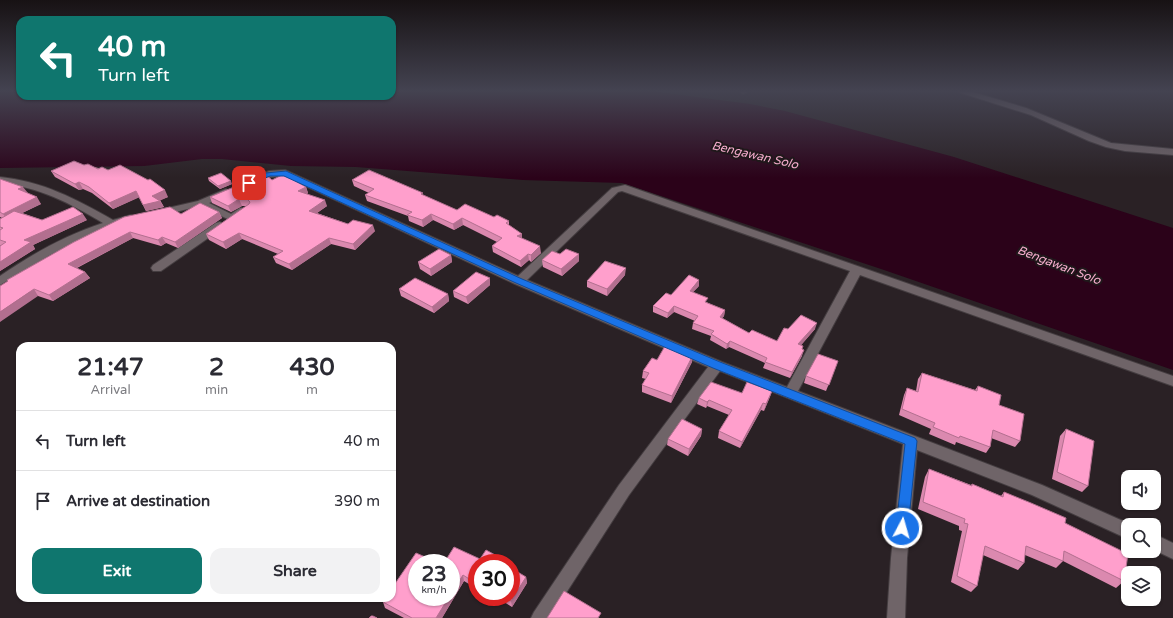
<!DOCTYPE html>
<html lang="en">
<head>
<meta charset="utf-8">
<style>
  body { margin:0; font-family:"Varela Round",sans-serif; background:#f2f2f3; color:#2b2b33; height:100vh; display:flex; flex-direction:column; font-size:15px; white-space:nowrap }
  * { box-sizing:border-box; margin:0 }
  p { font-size:13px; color:#7c7c81 }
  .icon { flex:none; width:22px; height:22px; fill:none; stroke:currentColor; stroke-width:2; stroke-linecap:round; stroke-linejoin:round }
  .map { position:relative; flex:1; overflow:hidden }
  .details { position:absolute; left:16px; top:342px; width:380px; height:260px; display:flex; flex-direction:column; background:#fff; border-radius:12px; box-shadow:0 1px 3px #0004 }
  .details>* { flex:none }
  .hud { position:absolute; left:16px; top:16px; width:380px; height:84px; border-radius:12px; box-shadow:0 1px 3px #0004; background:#0f766e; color:#fff; overflow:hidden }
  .tools { position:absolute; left:1121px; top:470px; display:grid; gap:8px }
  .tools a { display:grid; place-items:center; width:40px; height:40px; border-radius:8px; background:#fff; box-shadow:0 1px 3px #0004; font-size:20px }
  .speed { position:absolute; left:408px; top:554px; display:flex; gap:8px; font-size:20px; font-weight:700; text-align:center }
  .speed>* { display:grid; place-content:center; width:52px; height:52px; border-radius:50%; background:#fff; box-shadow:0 1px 3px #0004; line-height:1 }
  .speed small { font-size:10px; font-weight:400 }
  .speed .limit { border:6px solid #d22; background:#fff; color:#111 }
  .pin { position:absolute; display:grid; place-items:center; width:34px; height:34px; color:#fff; margin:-17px; border-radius:8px; box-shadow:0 2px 6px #0006 }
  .me { position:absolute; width:44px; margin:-22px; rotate:6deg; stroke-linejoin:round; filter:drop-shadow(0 0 3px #0008) }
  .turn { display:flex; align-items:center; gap:14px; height:84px; padding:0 16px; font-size:18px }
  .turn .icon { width:52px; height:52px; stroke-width:2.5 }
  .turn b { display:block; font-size:28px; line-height:34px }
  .eta { display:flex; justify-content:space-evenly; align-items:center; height:68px; text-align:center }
  .eta b { font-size:24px; font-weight:800; line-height:28px }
  .primary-button { display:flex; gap:8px; margin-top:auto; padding:8px 16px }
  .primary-button a { flex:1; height:46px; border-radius:12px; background:#0f766e; color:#fff; font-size:16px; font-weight:800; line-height:46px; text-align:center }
  .primary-button a+a { background:#f2f2f3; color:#2b2b33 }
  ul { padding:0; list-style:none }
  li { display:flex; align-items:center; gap:12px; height:60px; padding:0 16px; border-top:1px solid #e1e1e2 }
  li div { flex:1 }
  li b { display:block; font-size:15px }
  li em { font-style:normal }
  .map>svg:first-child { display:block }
  .water { fill:#2b0219 }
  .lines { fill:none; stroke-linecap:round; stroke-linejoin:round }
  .street-casing { stroke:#443d40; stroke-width:2 }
  .street { fill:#6f6468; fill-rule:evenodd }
  .wall { fill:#db89af }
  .shaded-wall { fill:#b26f8f }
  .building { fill:#ff9fcc; stroke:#b26f8f }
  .route { fill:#1a73e8; stroke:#114b97 }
  .labels { text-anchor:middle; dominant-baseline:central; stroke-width:4; stroke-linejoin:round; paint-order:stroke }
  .far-water-label { font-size:12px; font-style:italic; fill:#f5adcd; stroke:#20181b }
</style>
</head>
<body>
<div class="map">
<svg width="1173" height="618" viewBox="0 0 1173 618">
  <rect width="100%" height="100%" fill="#2a2125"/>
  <path class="water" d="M0,91H20V96H392V91H650L750,104L785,111L954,157L1173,228V370L884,270L622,183L523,180L356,167L291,166L222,159H202L144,166L0,168Z"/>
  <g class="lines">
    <g class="street-casing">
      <path id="street" d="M739,91H747V92L743,94Z
        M955,91H969L1026,108L1111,143L1173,149V155L1125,151L1106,147L1089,141L1031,115Z
        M285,170L518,276L612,188L625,185L1173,376V386L860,275L798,391L1042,485L1132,525H1128V539L1032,495L917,450L907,558L905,618H887L891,558L903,444L720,371L629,495L550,618H531L534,612L619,485L708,367L515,284L284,176L271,177L252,184L247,181L249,179L269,171ZM622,191L850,271L787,387L722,362L527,280L618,192Z
        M0,177C42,181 76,199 113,220L131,215L136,218L135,220L118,224L84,238L50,255L0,285V276C32,254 66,235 103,223C70,203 39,187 0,183Z
        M226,189L231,192L229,194L209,203L231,214L240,208H248L249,210L236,220L232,221L200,206L159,216L154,213L155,211L198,201Z
        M220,222L225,225L224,227L161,271H153L151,268L153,265L216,223Z
        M1154,534L1173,543V559L1154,550Z"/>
    </g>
    <use href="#street" class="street"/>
  </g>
  <path class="wall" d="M84,165L108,170L168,197L160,200L164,207L146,211L139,197L113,209L92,193L83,189L79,190L55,177L51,171Z
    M208,178L232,184L220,189L209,181Z
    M0,179L28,193L41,204L22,213L42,220H87L33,245L35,249L0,271V246L1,245H0V219L2,218L0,217Z
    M272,180L306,187L308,193L307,194L327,206L317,213L348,224L375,231L355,250L331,244L292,270L276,263L273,257L278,254L242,239L226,249L209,240L206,234L247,206H242L231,212L212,203L210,197Z
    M352,180L424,196L457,210L509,221V225L522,234V239L541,253L531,262L529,260L521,267L493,252L492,246L497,242L463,225L454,230L433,220L423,227L409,221L408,216L367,201L365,195L369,193L354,186Z
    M219,212L222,218L178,248L166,243L161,246L133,238L77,268L85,272L90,278L53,301L38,296L7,280L74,242L181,214Z
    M560,254H579V261L562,276L543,267L542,260Z
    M451,255L452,262L431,276L420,269L418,262Z
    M625,275L607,296L587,287V281Z
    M490,278V285L468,304L454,297L453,291Z
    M699,286L693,292L708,303L725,310L724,316L722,318L749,333L777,341L788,329H815L801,345L802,349V356L790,378L763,368L765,363L729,347L726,349L710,340L711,336L692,329L693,323L695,321L674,312L667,318L653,312V306L671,295Z
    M399,289L448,294L449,301L434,313L401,296Z
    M657,360L692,362L671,403L642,392V385L646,379L642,378L643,371Z
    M838,361L826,391L804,383L806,376Z
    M922,373L975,390L978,386L999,405L1020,441L1015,447L991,438L990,447L986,453L956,442L955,445L929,434L931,429L899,415L904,395L907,388L916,391L918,379Z
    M772,391L764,411L761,410L740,448L718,438L719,431L729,415L707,406L706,408L697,404L699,398Z
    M702,429L701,436L688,456L667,445L668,439Z
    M1066,429L1088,486L1082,492L1052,479L1060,436Z
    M929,469L971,485L972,484L1001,496L1004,492L1065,523L1124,581L1116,588L1063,561L1056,568L1025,555L1024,563L1018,570L983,555L977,586L971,592L951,582L962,531L959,530V526L918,509L925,477Z
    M480,559L508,562V563H477V589L464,581L442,618H404L385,608L383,602L417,597L451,563Z
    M526,577L527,583L512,607L496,597H511Z"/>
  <path class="shaded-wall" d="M231,181L232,184L220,189L218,186Z
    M79,182L83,189L79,190L75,184Z
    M23,187L28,193L18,189Z
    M306,187L308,193L300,197L298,191Z
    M165,190L168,197L157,202L160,201L164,207L146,211L143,205L152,196Z
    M136,191L140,197L113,209L109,203Z
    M37,197L41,204L8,220L3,214Z
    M239,199L242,206L231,212L228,206Z
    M325,200L327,206L311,217L309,211Z
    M219,212L222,218L178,248L175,242Z
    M83,214L87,220L33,245L35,249L0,271V262L24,240Z
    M431,214L433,220L423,227L422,220Z
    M462,218L463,225L454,230L453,224Z
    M373,225L375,231L355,250L353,244Z
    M130,232L133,238L72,270L68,264Z
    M239,233L242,239L226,249L223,242Z
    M522,234V240L517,236Z
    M162,237L166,243L161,246L158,240Z
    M329,238L331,244L292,270L289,264Z
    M540,246L541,253L531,262V255Z
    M528,254L529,260L521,267L520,261Z
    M579,254V261L562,276L561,269Z
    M451,255L452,262L431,276L430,269Z
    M626,268L625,275L607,296V289Z
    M85,272L90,278L53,301L49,295Z
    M490,278V285L468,304L466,297Z
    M699,280V286L689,296L690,291Z
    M34,289L38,296L0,322V312Z
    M448,294L449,301L434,313L432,307Z
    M674,306V312L667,318L668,313Z
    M725,310L724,316L719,323L720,317Z
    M817,323L815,329L797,350L798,344Z
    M730,341L729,347L726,349L727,344Z
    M804,350L802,356L790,378L792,372Z
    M693,355L692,362L671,403L672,396Z
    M772,391L770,397L764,411L766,404Z
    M709,400L707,406L706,408L707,402Z
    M763,403L761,410L740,448L742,442Z
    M702,429L701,436L688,456L689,449Z
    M463,575L464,581L442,618H436L449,597H451V594Z
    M526,577L527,583L512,607L511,601Z"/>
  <path class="building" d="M74,161L84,165L88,164L98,169L102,167L108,170L120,165L148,180L150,179L165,190L152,196L160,201L143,205L136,191L109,203L89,187L79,182L75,184L51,171Z
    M369,170L423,193L421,194L457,210L465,204L494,217L497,215L509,221L506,223L522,234L517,236L540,246L531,255L528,254L520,261L492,246L502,238L462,218L453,224L431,214L422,220L407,215L412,212L365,195L374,189L352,180Z
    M221,173L231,181L218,186L208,178Z
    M265,174L272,180L282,175L290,178L306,187L298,191L325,200L309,211L348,224L353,220L373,225L353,244L329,238L289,264L273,257L283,251L239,233L223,242L206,234L249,204L250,202L247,199H239L228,206L210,197Z
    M0,179L23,187L18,189L37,197L3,214L0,212Z
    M200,203L219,212L175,242L162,237L158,240L130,232L68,264L85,272L49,295L34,289L0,312V286L8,281L7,280L74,242L124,217L170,207L181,214Z
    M73,207L83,214L24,240L31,242L0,262V246L6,242L0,240V230L3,228L0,227V219L14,211L42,220Z
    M439,249L451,255L430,269L418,262Z
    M566,249L579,254L561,269L542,260L552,251L560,254Z
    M605,261L626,268L607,289L587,281Z
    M476,272L490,278L466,297L453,291Z
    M689,275L699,280L690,291L708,298L705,302L725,310L720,317L749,333L752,330L777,341L784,328L788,329L801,315L817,323L798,344L803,346L802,349L804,350L792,372L765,362L767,358L730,341L727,344L711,334L714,331L693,323L698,316L674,306L668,313L653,306L666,293L671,295Z
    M415,278L448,294L432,307L399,289Z
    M665,346L693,355L672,396L642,385L649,373L643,371L652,358L657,360Z
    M818,354L838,361L829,385L806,376Z
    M922,373L977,391L978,386L1001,395L999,405L1024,414L1020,441L993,430L990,447L960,436L959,438L933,427L935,423L902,409L907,388L918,392Z
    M711,382L742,393L747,382L772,391L766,404L763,403L742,442L719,431L732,410L709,400L707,402L699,398Z
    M682,419L702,429L689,449L668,439Z
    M1066,429L1094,441L1088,486L1057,472Z
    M929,469L972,486V484L1003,497L1004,492L1031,503L1066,518L1065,523L1128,554L1124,581L1064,551L1063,561L1026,546L1024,563L985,546L977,586L957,576L968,524L964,523L965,519L923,502Z
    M454,547L480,559L486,550L508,562L507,563H477V584L463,575L451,594V563H444Z
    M416,553L439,563H417V597H449L436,618H412L383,602L386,598H392V588Z
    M511,568L526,577L511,601L504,597H511Z
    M564,591L601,613L598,618H547Z
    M371,616H373L377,618H369Z"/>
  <linearGradient id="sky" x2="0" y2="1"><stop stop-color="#171214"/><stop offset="0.51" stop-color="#444351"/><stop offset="1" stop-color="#444351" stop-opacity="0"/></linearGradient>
  <rect width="1173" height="178" fill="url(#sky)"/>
  <path class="route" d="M286,171L522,279L720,362L915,438L917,441L908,528L906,533L902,534L897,533L896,528L905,444L713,368L516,283L284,176H270L249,185L245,183L266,173Z"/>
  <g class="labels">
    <g class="far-water-label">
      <text transform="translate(755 155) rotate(13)">Bengawan Solo</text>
      <text transform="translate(1059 265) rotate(21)">Bengawan Solo</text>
    </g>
  </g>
</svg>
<div class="tools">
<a><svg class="icon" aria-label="sound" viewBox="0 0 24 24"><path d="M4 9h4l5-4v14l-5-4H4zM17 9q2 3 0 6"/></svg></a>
<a><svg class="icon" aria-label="search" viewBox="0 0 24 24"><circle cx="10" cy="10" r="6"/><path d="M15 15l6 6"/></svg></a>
<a><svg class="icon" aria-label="layers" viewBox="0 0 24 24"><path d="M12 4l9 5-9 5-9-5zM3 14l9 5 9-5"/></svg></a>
</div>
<div class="speed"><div>23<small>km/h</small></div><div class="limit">30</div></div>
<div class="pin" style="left:249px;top:183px;background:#d93025"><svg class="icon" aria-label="arrive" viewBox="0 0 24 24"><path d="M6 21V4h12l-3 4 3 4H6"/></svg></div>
<svg class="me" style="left:902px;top:528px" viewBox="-20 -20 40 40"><circle r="17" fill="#1a73e8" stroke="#fff" stroke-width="3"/><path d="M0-11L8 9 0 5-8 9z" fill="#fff"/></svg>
<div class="hud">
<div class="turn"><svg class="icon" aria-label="left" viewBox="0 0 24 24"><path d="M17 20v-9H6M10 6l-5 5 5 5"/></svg><div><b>40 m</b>Turn left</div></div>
</div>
<section class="details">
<div class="eta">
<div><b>21:47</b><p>Arrival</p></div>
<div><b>2</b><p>min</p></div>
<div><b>430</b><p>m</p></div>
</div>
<ul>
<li><svg class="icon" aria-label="left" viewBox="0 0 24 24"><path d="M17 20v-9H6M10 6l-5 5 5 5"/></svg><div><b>Turn left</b></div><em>40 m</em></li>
<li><svg class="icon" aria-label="arrive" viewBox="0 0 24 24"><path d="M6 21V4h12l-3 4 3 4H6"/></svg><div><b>Arrive at destination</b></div><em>390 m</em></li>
</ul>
<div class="primary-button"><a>Exit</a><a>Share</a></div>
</section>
</div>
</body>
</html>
